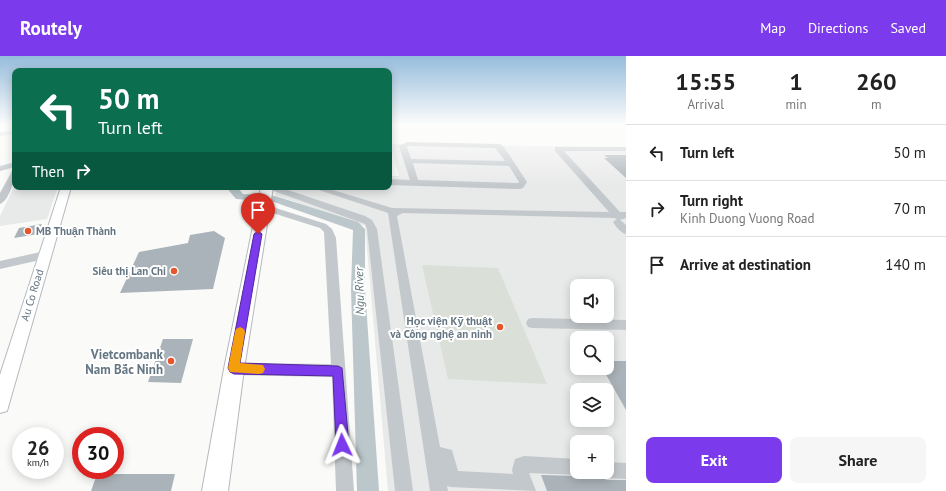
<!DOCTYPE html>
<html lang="en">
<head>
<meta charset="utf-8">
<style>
  body { margin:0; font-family:"PT Sans",sans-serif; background:#f6f6f6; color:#222; height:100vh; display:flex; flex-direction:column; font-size:15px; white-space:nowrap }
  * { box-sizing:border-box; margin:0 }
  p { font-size:13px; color:#767676 }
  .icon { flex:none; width:22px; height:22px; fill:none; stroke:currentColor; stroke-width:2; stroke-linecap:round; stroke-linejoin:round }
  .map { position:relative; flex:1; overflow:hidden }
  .side { display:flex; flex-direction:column; background:#fff; width:320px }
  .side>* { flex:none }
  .banner { position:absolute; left:12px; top:12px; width:380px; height:122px; border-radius:8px; box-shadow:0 2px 10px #0003; background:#0b6e4f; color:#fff; overflow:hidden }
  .buttons { position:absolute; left:570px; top:223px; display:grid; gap:8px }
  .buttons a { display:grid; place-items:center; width:44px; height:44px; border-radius:8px; background:#fff; box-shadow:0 2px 10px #0003; font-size:20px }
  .speed { position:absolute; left:12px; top:371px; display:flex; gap:8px; font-size:20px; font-weight:700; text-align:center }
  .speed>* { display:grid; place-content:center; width:52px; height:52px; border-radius:50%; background:#fff; box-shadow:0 2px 10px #0003; line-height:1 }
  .speed small { font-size:10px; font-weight:400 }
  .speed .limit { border:6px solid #d22; background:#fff; color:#111 }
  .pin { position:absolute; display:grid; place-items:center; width:34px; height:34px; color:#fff; margin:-41px -17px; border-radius:50% 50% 50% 0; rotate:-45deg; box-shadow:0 0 4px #0007 }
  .pin .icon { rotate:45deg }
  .me { position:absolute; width:44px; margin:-22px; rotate:358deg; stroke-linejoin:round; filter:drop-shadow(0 0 3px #0008) }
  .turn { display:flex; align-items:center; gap:14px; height:84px; padding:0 20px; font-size:18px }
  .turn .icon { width:52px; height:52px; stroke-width:2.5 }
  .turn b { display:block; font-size:28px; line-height:34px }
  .then { display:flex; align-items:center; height:38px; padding:0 20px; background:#0003; gap:8px; font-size:15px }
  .eta { display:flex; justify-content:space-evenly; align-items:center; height:68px; text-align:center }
  .eta b { font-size:24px; font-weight:700; line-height:28px }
  .primary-button { display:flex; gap:8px; margin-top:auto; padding:8px 20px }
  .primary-button a { flex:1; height:46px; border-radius:8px; background:#7c3aed; color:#fff; font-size:16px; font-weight:700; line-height:46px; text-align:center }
  .primary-button a+a { background:#f6f6f6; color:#222 }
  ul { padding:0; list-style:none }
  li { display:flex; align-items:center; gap:12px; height:56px; padding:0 20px; border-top:1px solid #e0e0e0 }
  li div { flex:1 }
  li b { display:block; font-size:15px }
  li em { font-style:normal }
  header { display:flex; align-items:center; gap:24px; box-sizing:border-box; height:56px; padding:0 20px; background:#7c3aed; color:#fff }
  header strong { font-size:19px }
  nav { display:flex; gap:22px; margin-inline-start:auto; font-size:14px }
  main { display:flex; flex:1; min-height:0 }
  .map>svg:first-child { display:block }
  .built { fill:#e8e9e9; fill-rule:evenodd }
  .green { fill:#dadfd7 }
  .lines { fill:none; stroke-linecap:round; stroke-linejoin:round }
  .river { fill:#bbc7cb; fill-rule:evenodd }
  .building { fill:#aab3b9 }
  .major-casing { stroke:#b5babe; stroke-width:2 }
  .highway-casing { stroke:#b4b9bd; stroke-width:2 }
  .minor { fill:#c3c8cc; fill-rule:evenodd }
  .major { fill:#fff; fill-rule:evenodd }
  .highway { fill:#fff; fill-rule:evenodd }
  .route { fill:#7c3aed; stroke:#51269a }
  .slow { fill:#f59e0b }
  .poi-dot { fill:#e4572e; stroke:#fff; stroke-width:1.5 }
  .labels { text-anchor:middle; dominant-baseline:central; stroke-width:4; stroke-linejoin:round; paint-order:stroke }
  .poi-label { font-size:11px; font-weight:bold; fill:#657683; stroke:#fff; text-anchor:end }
  .street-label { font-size:11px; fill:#657683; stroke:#fff }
  .water-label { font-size:12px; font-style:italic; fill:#60757c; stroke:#fff }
  .near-poi-label { font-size:13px; font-weight:bold; fill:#657683; stroke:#fff; text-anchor:end }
</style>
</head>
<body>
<header>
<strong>Routely</strong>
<nav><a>Map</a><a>Directions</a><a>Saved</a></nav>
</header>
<main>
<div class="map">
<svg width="626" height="435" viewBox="0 0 626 435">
  <rect width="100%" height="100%" fill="#fafaf8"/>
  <path class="built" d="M390,88L626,91V435H388L365,170L275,139L277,131H389V120H399ZM577,230H607V260H577ZM577,282H607V312H577ZM577,334H607V364H577ZM577,386H607V416H577Z
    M15,129V131H58L47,163L0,170V160Z"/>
  <path class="green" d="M422,209L498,212L547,328L448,323Z"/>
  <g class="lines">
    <path class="river" d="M226,131H237L243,138L275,140L358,166L365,173V233L379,435H357L351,233L353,174L274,146L236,143Z"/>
  </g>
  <path class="building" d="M604,99H626V122L604,102H608Z
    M42,168L38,178L14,182L19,172Z
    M214,175L225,182L213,233L120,237L139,196L188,187L190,179Z
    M163,283H193L181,327L148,326Z
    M608,305H626V354L604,315H613Z
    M584,416L598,417L601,421L607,424H626V435H547L541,419L577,420Z
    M97,418H175L171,435H91Z"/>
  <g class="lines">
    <g class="major-casing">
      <path id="major" d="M61,131H71L7,355L0,357V319Z"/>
    </g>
    <g class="highway-casing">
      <path id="highway" d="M261,131H273L244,313L228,435H202L224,313Z"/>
    </g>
    <path class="minor" d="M15,74V78L0,80V76Z
      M407,86L500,88L504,91L527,126L523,132L520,133L389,129V123L410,124L399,90ZM408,90L495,92L505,105L411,103L407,91ZM413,107L509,110L519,126L518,127L418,124Z
      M555,91H626V95H564L620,156H626V162L620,164L626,169V178C621,177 616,171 613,166L617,163L614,162L403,157L397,160L440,391L452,394L458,415L513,418L512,414L515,403L524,400L577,403V416H583L577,419L529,417L536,435L451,431L447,430L448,435H430L388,157L310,131H323L392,152L609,156L555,95Z
      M15,106V111L0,115V110Z
      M12,115H15C15,123 9,145 0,148V137Z
      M263,131L285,133L365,160L372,164L377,173L413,435H395L367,173L365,168Z
      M263,148L326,168L332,173L336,182L354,435H336L332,321L234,319L229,318L227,313L229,308L234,307L331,308L324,176L320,172L260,153V149Z
      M45,195L50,199L49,202L0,213V205Z
      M532,262L626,264V274L532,272L528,271L526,267L528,263Z
      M607,406L626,407V423L607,422L601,420L599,416H607Z"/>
    <use href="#major" class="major"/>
    <use href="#highway" class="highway"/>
  </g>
  <linearGradient id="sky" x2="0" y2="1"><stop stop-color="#96bcdc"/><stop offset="0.53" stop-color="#fdfdfc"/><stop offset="1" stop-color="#fdfdfc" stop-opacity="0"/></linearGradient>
  <rect width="626" height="130" fill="url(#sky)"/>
  <path class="route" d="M258,175L262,178L240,307L338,310L342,312L349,389L347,394L342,396L338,394L336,389L333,320L234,318L230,316L228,312L254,178Z"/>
  <path class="slow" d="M240,271L244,273L245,276L240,307L263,309L265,313L263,317L259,318L230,316L228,312L235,276L236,273Z"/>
  <g class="poi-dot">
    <circle cx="28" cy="175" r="4"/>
    <circle cx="174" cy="215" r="4"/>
    <circle cx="500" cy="271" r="4"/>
    <circle cx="171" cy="305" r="4"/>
  </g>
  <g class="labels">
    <g class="poi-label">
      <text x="36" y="175" text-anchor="start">MB Thuận Thành</text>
      <text x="166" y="215">Siêu thị Lan Chi</text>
      <text x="492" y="265">Học viện Kỹ thuật<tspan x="492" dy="13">và Công nghệ an ninh</tspan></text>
    </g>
    <g class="street-label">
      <text transform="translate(32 239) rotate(-73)">Au Co Road</text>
    </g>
    <g class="water-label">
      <text transform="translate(359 235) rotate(-91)">Ngu River</text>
    </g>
    <g class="near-poi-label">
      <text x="163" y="298">Vietcombank<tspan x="163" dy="15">Nam Bắc Ninh</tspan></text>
    </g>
  </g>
</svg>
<div class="buttons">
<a><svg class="icon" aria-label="sound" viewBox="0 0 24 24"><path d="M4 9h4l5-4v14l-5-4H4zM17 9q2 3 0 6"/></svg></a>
<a><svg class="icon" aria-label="search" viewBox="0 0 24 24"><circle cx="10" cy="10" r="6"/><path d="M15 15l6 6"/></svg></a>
<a><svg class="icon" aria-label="layers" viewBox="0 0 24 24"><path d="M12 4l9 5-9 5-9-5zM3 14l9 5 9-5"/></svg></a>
<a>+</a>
</div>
<div class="speed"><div>26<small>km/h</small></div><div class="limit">30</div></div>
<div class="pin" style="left:258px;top:178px;background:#d93025"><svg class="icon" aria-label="arrive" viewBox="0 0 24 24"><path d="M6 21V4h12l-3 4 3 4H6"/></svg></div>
<svg class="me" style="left:342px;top:389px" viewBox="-20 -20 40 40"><path d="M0-17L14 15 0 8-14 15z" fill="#7c3aed" stroke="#fff" stroke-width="4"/></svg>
<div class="banner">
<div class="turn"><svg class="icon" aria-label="left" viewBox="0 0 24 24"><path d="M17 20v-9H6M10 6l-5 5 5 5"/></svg><div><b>50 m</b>Turn left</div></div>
<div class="then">Then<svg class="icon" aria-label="right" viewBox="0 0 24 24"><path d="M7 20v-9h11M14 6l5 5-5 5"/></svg></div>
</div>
</div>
<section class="side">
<div class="eta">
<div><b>15:55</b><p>Arrival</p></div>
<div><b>1</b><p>min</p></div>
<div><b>260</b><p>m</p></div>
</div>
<ul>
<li><svg class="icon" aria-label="left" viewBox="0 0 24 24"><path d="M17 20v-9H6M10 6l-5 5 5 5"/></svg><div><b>Turn left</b></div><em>50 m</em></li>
<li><svg class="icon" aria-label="right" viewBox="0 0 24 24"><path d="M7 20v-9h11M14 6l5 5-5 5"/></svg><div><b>Turn right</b><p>Kinh Duong Vuong Road</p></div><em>70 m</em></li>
<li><svg class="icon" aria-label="arrive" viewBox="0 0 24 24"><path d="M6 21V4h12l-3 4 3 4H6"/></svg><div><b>Arrive at destination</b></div><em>140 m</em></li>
</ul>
<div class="primary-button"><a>Exit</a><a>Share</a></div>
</section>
</main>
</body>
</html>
